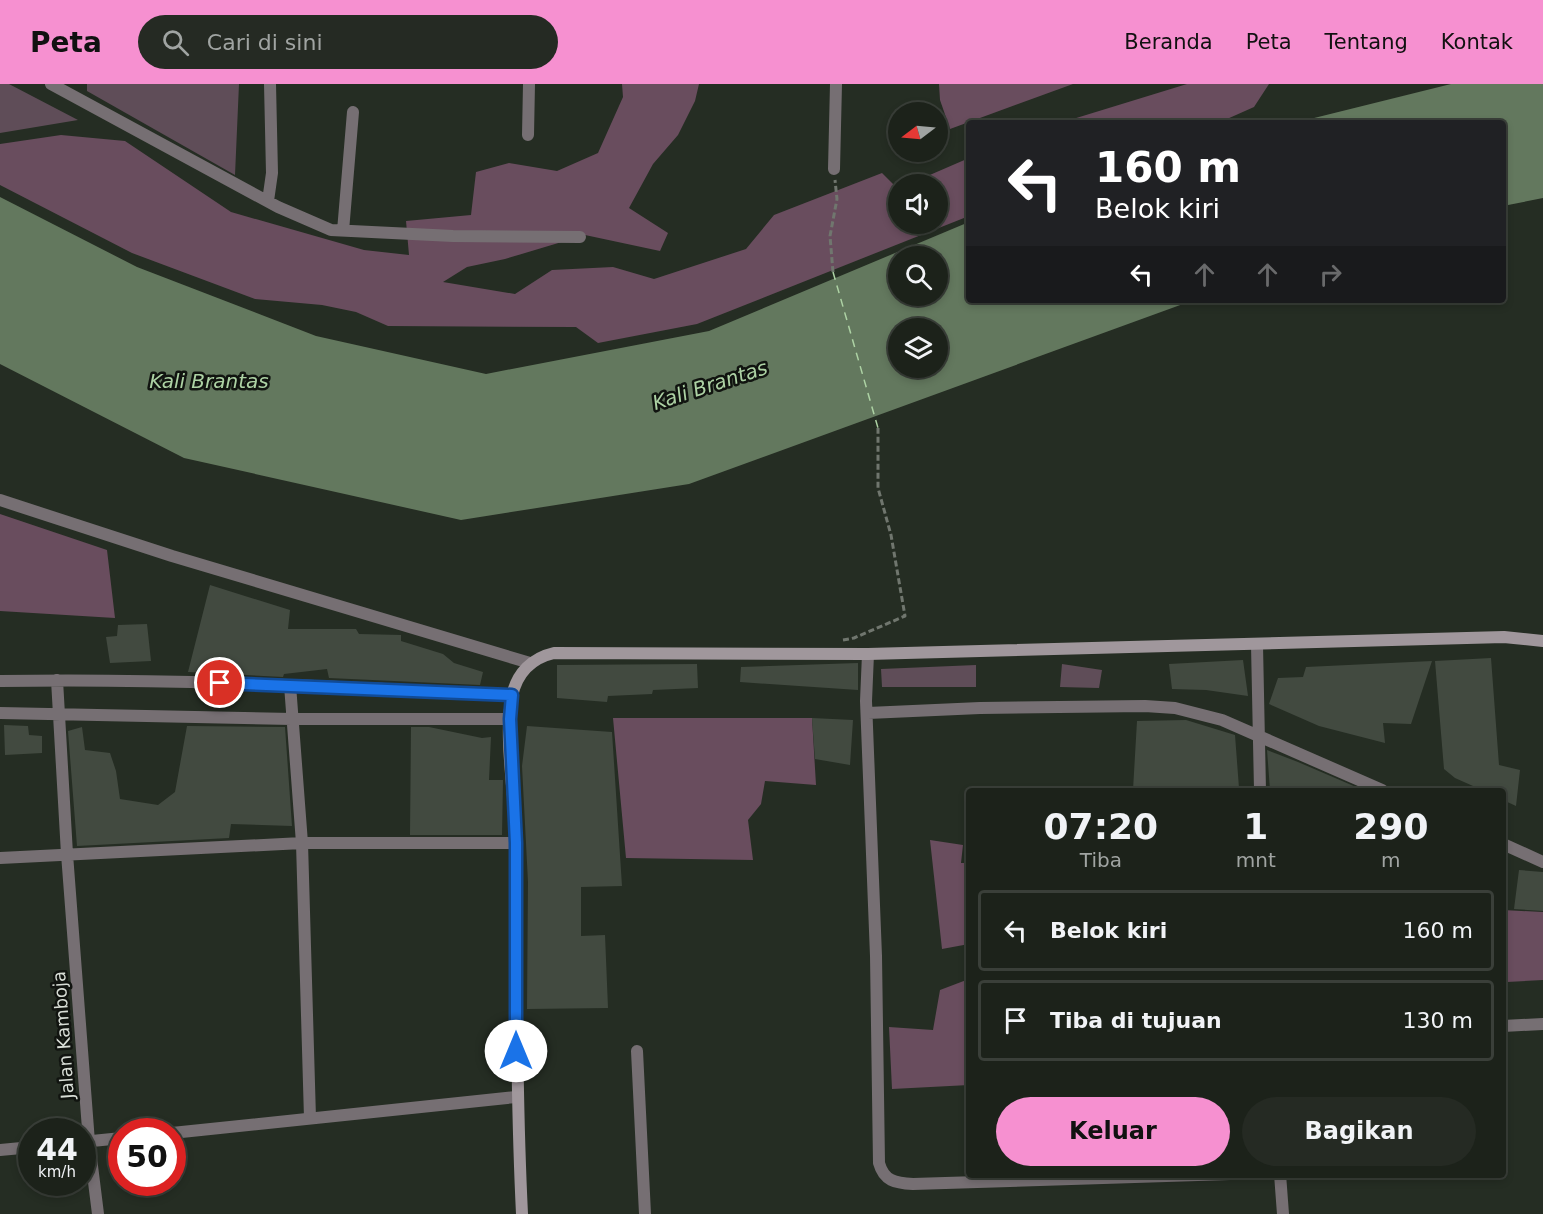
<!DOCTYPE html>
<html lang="id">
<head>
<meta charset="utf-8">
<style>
  body { margin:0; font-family:"DejaVu Sans",sans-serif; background:#252a23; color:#f1f3f6; height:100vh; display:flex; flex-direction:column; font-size:22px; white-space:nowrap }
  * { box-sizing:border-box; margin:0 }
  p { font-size:20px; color:#a0a4a2 }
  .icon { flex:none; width:33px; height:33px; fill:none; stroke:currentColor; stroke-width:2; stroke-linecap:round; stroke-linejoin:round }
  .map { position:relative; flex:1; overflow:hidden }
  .sheet { position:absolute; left:966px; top:704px; width:540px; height:390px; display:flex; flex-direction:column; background:#1c221a; border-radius:6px; box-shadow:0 3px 9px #0003,0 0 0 2px #3a3f39 }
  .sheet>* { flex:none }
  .guide { position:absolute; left:966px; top:36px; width:540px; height:183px; border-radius:6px; box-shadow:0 3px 9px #0003,0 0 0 2px #3a3f39; background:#202124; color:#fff; overflow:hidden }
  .needle { width:39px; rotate:254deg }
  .tools { position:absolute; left:888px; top:18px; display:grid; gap:12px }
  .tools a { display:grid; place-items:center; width:60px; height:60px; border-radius:50%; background:#1c221a; box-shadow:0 3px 9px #0003,0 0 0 2px #3a3f39; font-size:30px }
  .speed { position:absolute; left:18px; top:1034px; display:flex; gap:12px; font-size:30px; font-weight:700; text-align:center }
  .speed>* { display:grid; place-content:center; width:78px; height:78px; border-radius:50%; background:#1c221a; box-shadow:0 3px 9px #0003,0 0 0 2px #3a3f39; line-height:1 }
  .speed small { font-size:15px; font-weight:400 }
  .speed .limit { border:9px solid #d22; background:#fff; color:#111 }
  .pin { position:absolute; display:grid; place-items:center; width:51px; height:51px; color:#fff; margin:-26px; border:3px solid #fff; border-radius:50%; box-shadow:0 2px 6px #0007 }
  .me { position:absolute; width:66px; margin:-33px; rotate:0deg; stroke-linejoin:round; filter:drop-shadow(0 0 4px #0008) }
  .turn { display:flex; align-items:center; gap:21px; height:126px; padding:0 30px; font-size:27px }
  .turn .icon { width:78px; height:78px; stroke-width:2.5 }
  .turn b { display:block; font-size:42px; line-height:51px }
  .lanes { display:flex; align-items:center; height:57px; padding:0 30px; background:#0003; justify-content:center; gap:30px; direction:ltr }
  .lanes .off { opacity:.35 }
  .eta { display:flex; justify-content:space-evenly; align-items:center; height:102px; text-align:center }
  .eta b { font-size:36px; font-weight:600; line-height:42px }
  .action { display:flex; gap:12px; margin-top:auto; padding:12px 30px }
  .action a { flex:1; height:69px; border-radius:36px; background:#f690d0; color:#111; font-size:24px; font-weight:600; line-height:69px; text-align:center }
  .action a+a { background:#252a23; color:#f1f3f6 }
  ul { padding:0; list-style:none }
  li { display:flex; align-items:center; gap:18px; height:81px; margin:0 12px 9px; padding:0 18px; border:3px solid #3a3f39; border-radius:6px }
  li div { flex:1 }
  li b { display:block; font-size:22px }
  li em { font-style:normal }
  header { display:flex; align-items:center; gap:36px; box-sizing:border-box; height:84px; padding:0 30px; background:#f690d0; color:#111 }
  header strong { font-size:28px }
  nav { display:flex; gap:33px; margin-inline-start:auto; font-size:21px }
  .search { width:420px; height:54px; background:#252a23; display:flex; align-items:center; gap:15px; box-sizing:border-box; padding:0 21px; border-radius:33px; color:#a0a4a2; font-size:22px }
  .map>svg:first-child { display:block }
  .green { fill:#5f4d58 }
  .forest { fill:#694d5e }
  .water { fill:#63785e; fill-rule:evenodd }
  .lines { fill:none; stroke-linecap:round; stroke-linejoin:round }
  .ferry { stroke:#add2a4; stroke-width:1.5; stroke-dasharray:8 6; stroke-linecap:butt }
  .building { fill:#424a40 }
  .path { stroke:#70766e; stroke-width:3; stroke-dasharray:6 3; stroke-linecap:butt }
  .minor { stroke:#766f73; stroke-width:12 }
  .secondary { stroke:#a0979c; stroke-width:12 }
  .route-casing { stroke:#114b97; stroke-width:15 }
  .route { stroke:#1a73e8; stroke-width:10 }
  .labels { text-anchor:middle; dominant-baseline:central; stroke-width:5; stroke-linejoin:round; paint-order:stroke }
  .street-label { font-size:18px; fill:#d8ddd6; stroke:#111410 }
  .water-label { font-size:20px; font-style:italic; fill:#add2a4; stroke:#111410 }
</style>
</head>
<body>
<header>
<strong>Peta</strong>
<div class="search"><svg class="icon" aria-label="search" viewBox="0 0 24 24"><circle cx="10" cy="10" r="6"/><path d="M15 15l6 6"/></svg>Cari di sini</div>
<nav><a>Beranda</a><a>Peta</a><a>Tentang</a><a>Kontak</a></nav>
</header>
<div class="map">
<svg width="1543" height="1130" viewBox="0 0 1543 1130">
  <rect width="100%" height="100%" fill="#252d23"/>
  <path class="green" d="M0,0H9L78,36L0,49Z
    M87,0H239L235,91L87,7Z
    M1062,580L1102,586L1099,604L1060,603Z
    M976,581V603H882L881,585Z"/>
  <path class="forest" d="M622,0H699L695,17L678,51L653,80L629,124L668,149L660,167L585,151L505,175L467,183L443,198L515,210L552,186L613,183L654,195L746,165L774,131L882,89L898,105V140H938V100H909L969,74V132L697,240L598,259L576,243L388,242L356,228L322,221L255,215L132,169L0,101V60L61,51L125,57L231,128L364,166L409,171L406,137L471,131L476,88L509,79L557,87L598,69L623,13Z
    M939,0H1073L950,45L940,16Z
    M1187,0H1269L1254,23L1218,39H1060Z
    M0,430L107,466L115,534L0,527Z
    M613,634H812L816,701L765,697L761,720L748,736L753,776L626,774Z
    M930,756L963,761L961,779H969V860L942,865Z
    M1503,826L1543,828V896L1507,898Z
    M969,895V1001L892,1005L889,943L933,946L940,906Z"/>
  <path class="water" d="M1451,0H1543V114L1503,122V39H1294Z
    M0,113L137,183L316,252L486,290L709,247L969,138V216H1194L689,400L461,436L184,374L0,280ZM898,172H938V212H898ZM898,244H938V284H898Z"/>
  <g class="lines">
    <path class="ferry" d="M833,188L878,344"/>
  </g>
  <path class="building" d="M210,501L290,526L288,545H356L359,550L401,551V557L443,570L454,579L483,588L480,601L329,594L327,585L284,590L283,593L188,588Z
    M147,540L151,577L110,579L106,553L117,552L118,541Z
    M1491,574L1499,681L1520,686L1516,722L1503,716V706H1482L1455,694L1444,685L1435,577Z
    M1243,576L1248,612L1206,606L1172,605L1169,580Z
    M1432,577L1411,640L1383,639L1385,659L1319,642L1269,620L1278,594L1303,593L1306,583Z
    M858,579V606L740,598L741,583Z
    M697,580L698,604L653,606L652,610L608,612L607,618L557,614V581Z
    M812,634L853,636L850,681L815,675Z
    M1186,636L1235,651L1239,704L1133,706L1137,637Z
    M4,641L28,642L29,651L42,652V669L5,671Z
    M187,642L285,643L292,742L231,740L229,754L77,762L68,647L82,643L85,666L110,669L116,687L120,715L158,721L175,708Z
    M527,642L612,648L622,802L581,803V852L605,851L608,924L527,925L528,798L522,682Z
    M411,643H429L482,654L491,653L489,696H503L502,751H410Z
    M1267,666L1298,678L1363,706H1270Z
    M1519,786L1543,788V827L1514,825Z"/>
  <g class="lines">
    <path class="path" d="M833,188L830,152L837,115L835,96
      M843,556L854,554L905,532L891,451L878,404V344"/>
    <path class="minor" d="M51,0L278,123L331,146L453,152L580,153
      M528,51L529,0
      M834,85L836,0
      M268,117L272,89L270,0
      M343,147L353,28
      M0,416L172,472L530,579
      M1257,561L1260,706
      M868,570L866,617L876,872L879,1079C884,1097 895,1099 913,1100L1230,1090
      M57,596L67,770L89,1058L98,1130
      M0,597C171,594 341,603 512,611
      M290,601L302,759L310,1034
      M0,629L292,635H510
      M868,629L980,624L1145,622L1175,624L1222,636L1382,706
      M1503,760L1543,778
      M0,774L302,759H516
      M1503,942L1543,940
      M637,967L645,1130
      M172,1049L516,1013
      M82,1058L122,1054
      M0,1066L32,1063
      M1280,1090L1283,1130"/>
    <path class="secondary" d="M522,1130C516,1007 517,885 516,761C516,718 503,652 512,612C517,589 532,574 554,569L868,570L1504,553L1543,557"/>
  </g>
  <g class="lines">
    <g class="route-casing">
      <path id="route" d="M220,599L512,611L510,635L516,759V967"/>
    </g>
    <use href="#route" class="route"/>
  </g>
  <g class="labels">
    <g class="street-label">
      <text transform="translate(63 951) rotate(-94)">Jalan Kamboja</text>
    </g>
    <g class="water-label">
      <text x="209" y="297">Kali Brantas</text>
      <text transform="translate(710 301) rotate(-18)">Kali Brantas</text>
    </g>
  </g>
</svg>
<div class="tools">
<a><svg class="needle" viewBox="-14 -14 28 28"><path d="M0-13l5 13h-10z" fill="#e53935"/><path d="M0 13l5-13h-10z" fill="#a0a4a2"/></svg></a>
<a><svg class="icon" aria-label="sound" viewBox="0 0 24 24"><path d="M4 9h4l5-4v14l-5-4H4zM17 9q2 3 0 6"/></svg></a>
<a><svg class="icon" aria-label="search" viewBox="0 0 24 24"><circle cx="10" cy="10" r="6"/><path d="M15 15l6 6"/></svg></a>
<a><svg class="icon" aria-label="layers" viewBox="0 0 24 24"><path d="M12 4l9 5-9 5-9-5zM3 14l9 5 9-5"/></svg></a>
</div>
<div class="speed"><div>44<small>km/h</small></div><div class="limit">50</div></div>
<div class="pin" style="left:220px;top:599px;background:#d93025"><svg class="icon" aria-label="arrive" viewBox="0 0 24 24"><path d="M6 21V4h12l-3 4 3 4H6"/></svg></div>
<svg class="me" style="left:516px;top:967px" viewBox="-20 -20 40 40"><circle r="19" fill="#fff"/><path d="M0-13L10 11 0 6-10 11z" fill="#1a73e8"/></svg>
<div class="guide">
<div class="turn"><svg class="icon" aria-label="left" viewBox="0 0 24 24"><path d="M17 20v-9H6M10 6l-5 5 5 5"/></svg><div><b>160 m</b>Belok kiri</div></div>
<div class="lanes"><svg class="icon" aria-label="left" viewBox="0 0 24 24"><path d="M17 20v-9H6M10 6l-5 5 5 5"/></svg><svg class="icon off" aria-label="ahead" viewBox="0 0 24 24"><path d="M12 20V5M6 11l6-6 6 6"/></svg><svg class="icon off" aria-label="ahead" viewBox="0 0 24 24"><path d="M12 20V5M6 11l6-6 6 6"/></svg><svg class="icon off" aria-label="right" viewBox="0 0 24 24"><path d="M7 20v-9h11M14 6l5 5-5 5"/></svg></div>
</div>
<section class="sheet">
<div class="eta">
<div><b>07:20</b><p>Tiba</p></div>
<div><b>1</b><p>mnt</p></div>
<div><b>290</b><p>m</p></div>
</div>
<ul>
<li><svg class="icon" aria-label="left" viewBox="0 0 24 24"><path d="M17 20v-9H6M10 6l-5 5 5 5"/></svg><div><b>Belok kiri</b></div><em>160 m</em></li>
<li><svg class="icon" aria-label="arrive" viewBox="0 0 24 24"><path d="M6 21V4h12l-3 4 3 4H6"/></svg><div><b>Tiba di tujuan</b></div><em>130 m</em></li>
</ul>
<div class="action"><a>Keluar</a><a>Bagikan</a></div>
</section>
</div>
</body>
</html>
